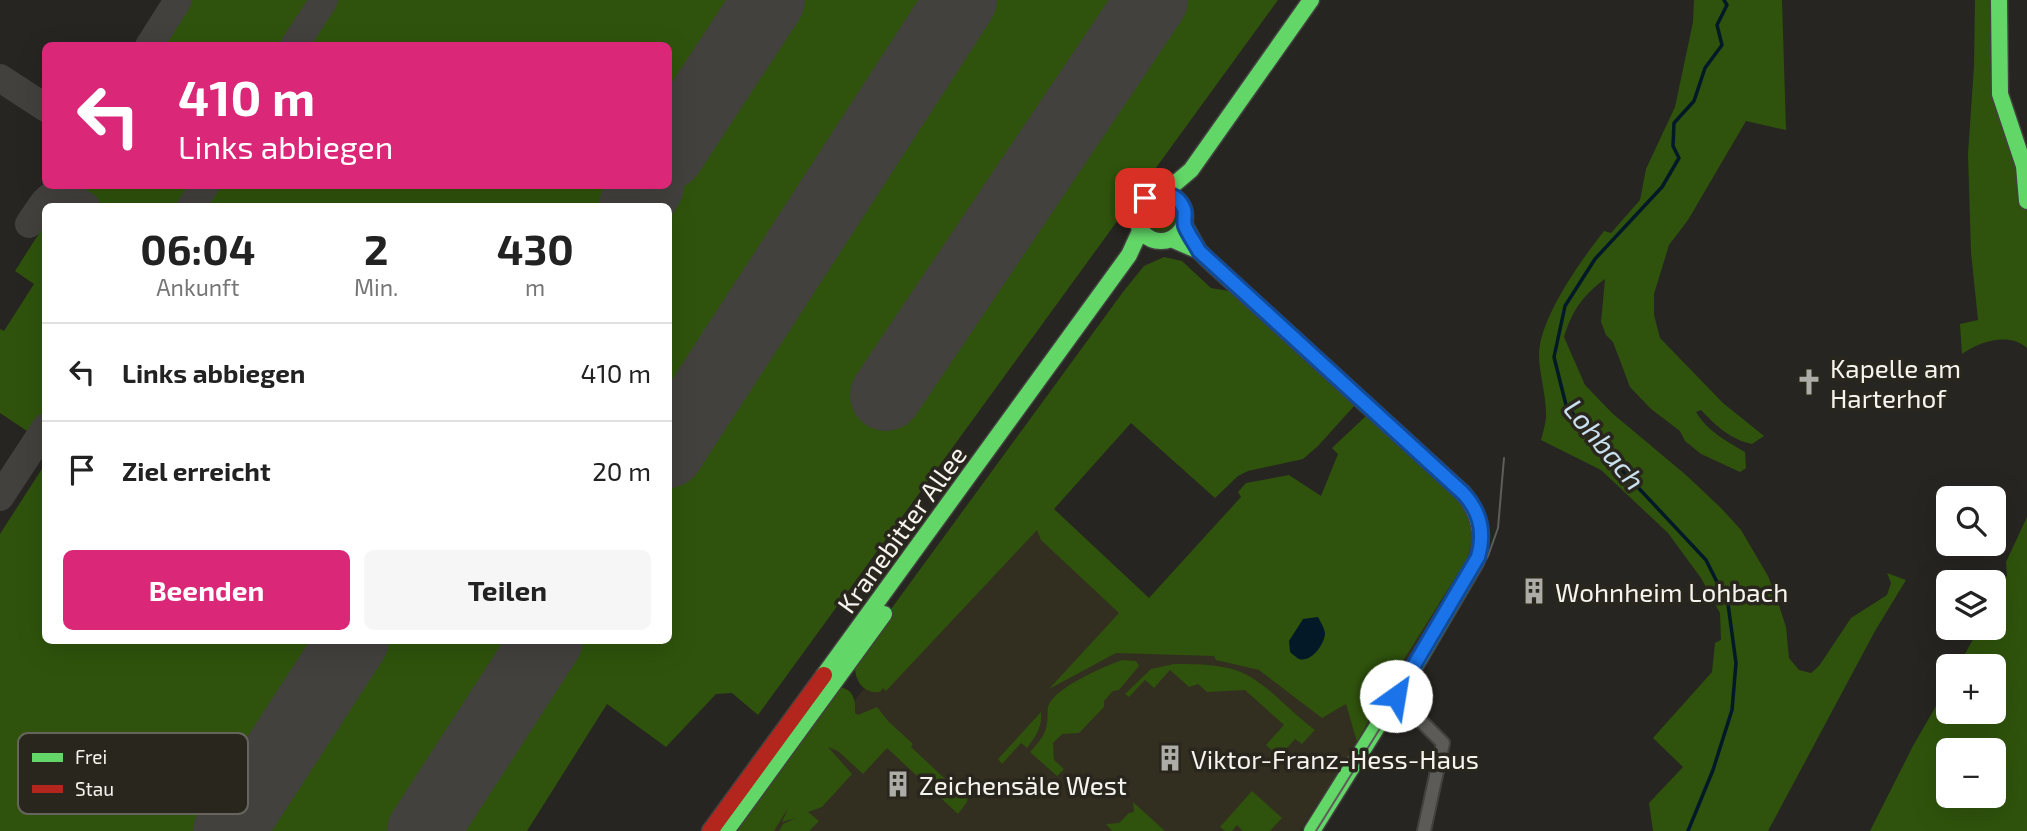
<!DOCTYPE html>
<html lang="de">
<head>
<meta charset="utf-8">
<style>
  body { margin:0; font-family:"Exo 2",sans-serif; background:#f6f6f6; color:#222; height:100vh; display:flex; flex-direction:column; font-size:26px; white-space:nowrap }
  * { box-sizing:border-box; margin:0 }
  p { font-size:23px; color:#767676 }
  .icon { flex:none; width:38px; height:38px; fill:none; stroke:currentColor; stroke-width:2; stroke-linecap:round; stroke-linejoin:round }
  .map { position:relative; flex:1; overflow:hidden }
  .sheet { position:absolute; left:42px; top:203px; width:630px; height:441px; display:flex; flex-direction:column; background:#fff; border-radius:10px; box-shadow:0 7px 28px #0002 }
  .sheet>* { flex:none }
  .banner { position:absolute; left:42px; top:42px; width:630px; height:147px; border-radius:10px; box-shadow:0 7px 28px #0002; background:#db2777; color:#fff; overflow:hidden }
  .buttons { position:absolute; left:1936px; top:486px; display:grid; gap:14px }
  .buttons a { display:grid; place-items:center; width:70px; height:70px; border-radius:10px; background:#fff; box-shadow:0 7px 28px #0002; font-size:35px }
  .pin { position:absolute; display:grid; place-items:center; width:60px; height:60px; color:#fff; margin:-30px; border-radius:14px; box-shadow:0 4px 10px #0006 }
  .me { position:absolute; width:77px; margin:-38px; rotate:32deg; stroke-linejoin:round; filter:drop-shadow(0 0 5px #0008) }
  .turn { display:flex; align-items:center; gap:24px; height:147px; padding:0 21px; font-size:32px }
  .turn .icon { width:91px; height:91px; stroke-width:2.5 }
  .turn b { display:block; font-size:49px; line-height:60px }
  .eta { display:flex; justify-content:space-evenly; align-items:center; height:119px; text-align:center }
  .eta b { font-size:42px; font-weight:700; line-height:49px }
  .action { display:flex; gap:14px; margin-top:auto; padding:14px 21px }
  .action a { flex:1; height:80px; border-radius:10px; background:#db2777; color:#fff; font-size:28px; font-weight:700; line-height:80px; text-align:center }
  .action a+a { background:#f6f6f6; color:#222 }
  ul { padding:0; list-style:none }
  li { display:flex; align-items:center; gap:21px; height:98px; padding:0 21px; border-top:2px solid #e0e0e0 }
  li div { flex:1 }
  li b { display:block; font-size:26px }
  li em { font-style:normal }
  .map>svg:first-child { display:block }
  .built { fill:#322e20 }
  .green { fill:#2f530c; fill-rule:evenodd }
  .water { fill:#031928 }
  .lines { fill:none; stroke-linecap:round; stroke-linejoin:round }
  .stream { stroke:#031928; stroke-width:3.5 }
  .taxiway { stroke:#42413e; stroke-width:28 }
  .runway { stroke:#42413e; stroke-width:72 }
  .street-casing { stroke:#42413f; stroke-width:16 }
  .fast-casing { stroke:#42413f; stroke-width:19 }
  .jam-casing { stroke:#42413f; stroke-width:19 }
  .street { stroke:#5c5b58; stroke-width:12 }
  .fast { stroke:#63d668; stroke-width:16 }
  .jam { stroke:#b3261e; stroke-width:16 }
  .tram { stroke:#5f5d5b; stroke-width:2 }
  .route-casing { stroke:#114b97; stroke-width:18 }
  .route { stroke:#1a73e8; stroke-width:12 }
  .labels { text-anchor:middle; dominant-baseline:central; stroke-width:7; stroke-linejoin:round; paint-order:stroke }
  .poi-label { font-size:26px; fill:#f6f4ee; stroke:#29261e; text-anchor:start }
  .street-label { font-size:26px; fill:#f6f4ee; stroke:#29261e }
  .water-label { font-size:28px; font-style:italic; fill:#cbe0ef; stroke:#29261e }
  .key { fill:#29261e; stroke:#66645c; stroke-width:2 }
  .key-label { font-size:19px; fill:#f6f4ee }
</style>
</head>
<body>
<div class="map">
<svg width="2027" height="831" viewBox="0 0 2027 831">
  <rect width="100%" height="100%" fill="#262521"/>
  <path class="built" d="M1038,508L1137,610L1441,604L1367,729L1300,831H752L863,690Z"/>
  <path class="green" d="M192,0H1278L758,715L732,693L716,694L666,747L607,704L527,831H0V534L45,464L46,640H668V206H57L71,186H668V46L162,45Z
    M1694,0H1782L1786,130L1746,121L1688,220L1669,245L1654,294V315L1660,338L1723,403L1764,436L1752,444C1731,440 1715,425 1701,410L1696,412C1707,431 1726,441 1745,452L1746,468L1740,472L1701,454L1685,441L1680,431L1651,409L1630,387L1613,342L1606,335L1601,322L1605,279C1583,295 1572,311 1564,337L1585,385L1612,413L1686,475L1721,508L1741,530L1768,576L1778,602L1786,627L1789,658L1799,670L1811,673L1819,666L1851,618L1887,595L1891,583L1887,573L1906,580L1875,631L1768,831H1653L1649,803L1683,767L1653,738L1712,672L1715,643L1721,640L1720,613L1701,578L1668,533L1601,470L1541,440C1543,433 1545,425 1546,418C1547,397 1539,375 1539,354C1540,317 1582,259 1604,231L1611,233L1640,200L1646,169L1675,107L1693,22Z
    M1975,0H1999L2000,94L2027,201V348C2010,332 1979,341 1962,354L1960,324L1978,320L1971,252L1968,154L1974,66Z
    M1144 217a17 17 0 1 1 34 0a17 17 0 1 1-34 0Z
    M45,224L46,443H45L0,413V329L4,331L34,284L15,271Z
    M1164,257L1182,261L1211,288L1229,291L1355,405L1318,446L1303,459L1248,471L1238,476L1215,498L1131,423L1054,509L1149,598L1241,497L1238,492L1246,483L1289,475L1321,496L1338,454L1332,448L1366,416L1461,503C1474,522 1474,540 1466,561L1387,686L1357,742L1346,704L1322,718L1259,670L1216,660L1214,656L1116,653L1049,689L1119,613L1041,540L1037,530L886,691L883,688L880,692C859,694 852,674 856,657L1123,292L1144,266Z
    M2027,517V831H1870L1913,746L1948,685V712H1993V667H1958L1979,628H1993C1993,607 1993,593 2007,576L2006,562ZM1948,751H1993V796H1948Z
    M1122,660L1136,661L1139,666L1119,690L1113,691L1104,701V707L1079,733L1062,734L1053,743L1054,760L1064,769L1057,776L1030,752C1038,743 1046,735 1047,723C1048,718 1047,712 1048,707C1053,688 1105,666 1122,660Z
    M1174,664C1196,664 1225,664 1245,674C1272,688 1291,713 1315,730L1302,744L1295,739L1279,757L1266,745L1284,725L1245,690L1207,692L1198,684L1189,687L1170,670L1154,688L1145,680L1129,697L1125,694L1151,669Z
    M837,687C853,688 856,699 855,713L858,715L877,707L888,721L913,744L911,747L957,790L960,788L968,796L967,802L958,814L887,748L863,774L838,751L828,747L852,774L822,807L808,812L819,821L809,831H779L783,824L796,818L782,822L788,808L774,831H730Z
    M1041,712C1043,726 1035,738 1027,748L1021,743L1002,764L998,759Z
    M1252,791L1282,818L1270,831H1243L1237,825L1232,831H1225L1220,827Z
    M1133,802L1165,831H1112L1106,824L1119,823L1129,813L1134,812Z"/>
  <path class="water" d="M1318,617C1321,623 1324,627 1325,633C1325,644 1311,663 1299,659C1297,658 1291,653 1290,652L1289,641L1303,619Z"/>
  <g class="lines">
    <path class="stream" d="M1688,831L1713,770L1732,710L1736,663L1728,604L1706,560L1602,449L1566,405L1554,357L1565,306L1595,259L1662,187L1679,158L1673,146L1674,123L1694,101L1705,68L1722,45L1717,25L1727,5L1724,0"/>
    <path class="taxiway" d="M149,46L178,0
      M294,46L324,0
      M0,78L46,108
      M191,206L205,186
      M29,224C50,193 51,184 86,206
      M0,497L46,427
      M254,831L251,809L258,786"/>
    <path class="runway" d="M668,154L769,0
      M635,206L648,186
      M886,395L1152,0
      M668,452L961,0
      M229,831L353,640
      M423,831L547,640"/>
    <g class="street-casing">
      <path id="street" d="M1396,696L1443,743L1424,831"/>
    </g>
    <g class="fast-casing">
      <path id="fast" d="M1999,0L2000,94L2024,166L2027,201
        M1137 217a24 24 0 1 1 48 0a24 24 0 1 1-48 0Z
        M1164,193L1191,170L1311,0
        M1184,224L1199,251L1208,260L1463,493C1480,514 1485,536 1476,562L1412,671L1312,831
        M1171,239L1199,251
        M824,675L1129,255L1140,231
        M726,831L884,614"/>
    </g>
    <g class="jam-casing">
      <path id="jam" d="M710,831L824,675"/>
    </g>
    <use href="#street" class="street"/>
    <use href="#fast" class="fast"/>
    <use href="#jam" class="jam"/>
    <path class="tram" d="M1419,652L1471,565
      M1316,831L1389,714L1412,683L1488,556L1498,528L1504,458"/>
  </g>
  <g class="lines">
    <g class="route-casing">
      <path id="route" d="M1145,198C1159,190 1177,192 1184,209C1186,214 1183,220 1185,226C1188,234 1195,243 1199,251L1463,493C1480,511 1485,533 1478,557L1396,696"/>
    </g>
    <use href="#route" class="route"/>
  </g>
  <defs>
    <g id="church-bare" transform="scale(2.1)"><path d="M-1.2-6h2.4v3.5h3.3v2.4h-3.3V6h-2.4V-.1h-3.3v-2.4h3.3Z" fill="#adaca6" stroke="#29261e" stroke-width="2.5" paint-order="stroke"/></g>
    <g id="building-bare" transform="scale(2.1)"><path d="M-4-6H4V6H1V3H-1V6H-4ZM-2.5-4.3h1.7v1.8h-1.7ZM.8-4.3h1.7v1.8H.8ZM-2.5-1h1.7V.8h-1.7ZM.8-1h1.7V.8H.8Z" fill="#adaca6" stroke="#29261e" stroke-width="2.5" paint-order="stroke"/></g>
  </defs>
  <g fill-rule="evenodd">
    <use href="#church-bare" x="1809" y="382"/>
    <use href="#building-bare" x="1534" y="591"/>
    <use href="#building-bare" x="1170" y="758"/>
    <use href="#building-bare" x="898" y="784"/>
  </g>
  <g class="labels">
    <g class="poi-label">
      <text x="1830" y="367">Kapelle am<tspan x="1830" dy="30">Harterhof</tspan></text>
      <text x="1555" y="591">Wohnheim Lohbach</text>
      <text x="1191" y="758">Viktor-Franz-Hess-Haus</text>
      <text x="919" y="784">Zeichensäle West</text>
    </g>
    <g class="street-label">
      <text transform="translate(901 529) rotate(-54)">Kranebitter Allee</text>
    </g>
    <g class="water-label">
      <text transform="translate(1605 444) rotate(50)">Lohbach</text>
    </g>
  </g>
  <rect x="18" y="733" width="230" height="81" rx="10" class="key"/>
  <rect x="32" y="753" width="31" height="9" fill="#63d668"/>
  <rect x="32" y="785" width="31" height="8" fill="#b3261e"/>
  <g class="key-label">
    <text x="75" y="764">Frei</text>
    <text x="75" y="796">Stau</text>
  </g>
</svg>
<div class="buttons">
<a><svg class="icon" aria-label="search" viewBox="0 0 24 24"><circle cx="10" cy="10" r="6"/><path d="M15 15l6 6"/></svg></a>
<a><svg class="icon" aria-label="layers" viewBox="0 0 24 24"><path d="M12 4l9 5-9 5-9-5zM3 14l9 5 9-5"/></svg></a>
<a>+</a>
<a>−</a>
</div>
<div class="pin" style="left:1145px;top:198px;background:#d93025"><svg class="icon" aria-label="arrive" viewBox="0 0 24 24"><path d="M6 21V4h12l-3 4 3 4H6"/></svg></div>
<svg class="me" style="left:1396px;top:696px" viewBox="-20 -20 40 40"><circle r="19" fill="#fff"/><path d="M0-13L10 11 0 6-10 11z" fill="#1a73e8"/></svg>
<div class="banner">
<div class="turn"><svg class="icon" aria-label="left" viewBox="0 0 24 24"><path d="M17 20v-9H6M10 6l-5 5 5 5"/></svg><div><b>410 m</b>Links abbiegen</div></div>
</div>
<section class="sheet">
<div class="eta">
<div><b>06:04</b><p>Ankunft</p></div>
<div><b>2</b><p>Min.</p></div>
<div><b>430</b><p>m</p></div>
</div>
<ul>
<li><svg class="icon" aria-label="left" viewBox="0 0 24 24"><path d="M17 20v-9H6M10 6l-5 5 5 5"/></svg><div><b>Links abbiegen</b></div><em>410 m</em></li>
<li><svg class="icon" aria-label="arrive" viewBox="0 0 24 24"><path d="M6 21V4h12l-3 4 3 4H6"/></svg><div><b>Ziel erreicht</b></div><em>20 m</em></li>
</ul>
<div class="action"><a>Beenden</a><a>Teilen</a></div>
</section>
</div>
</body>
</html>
